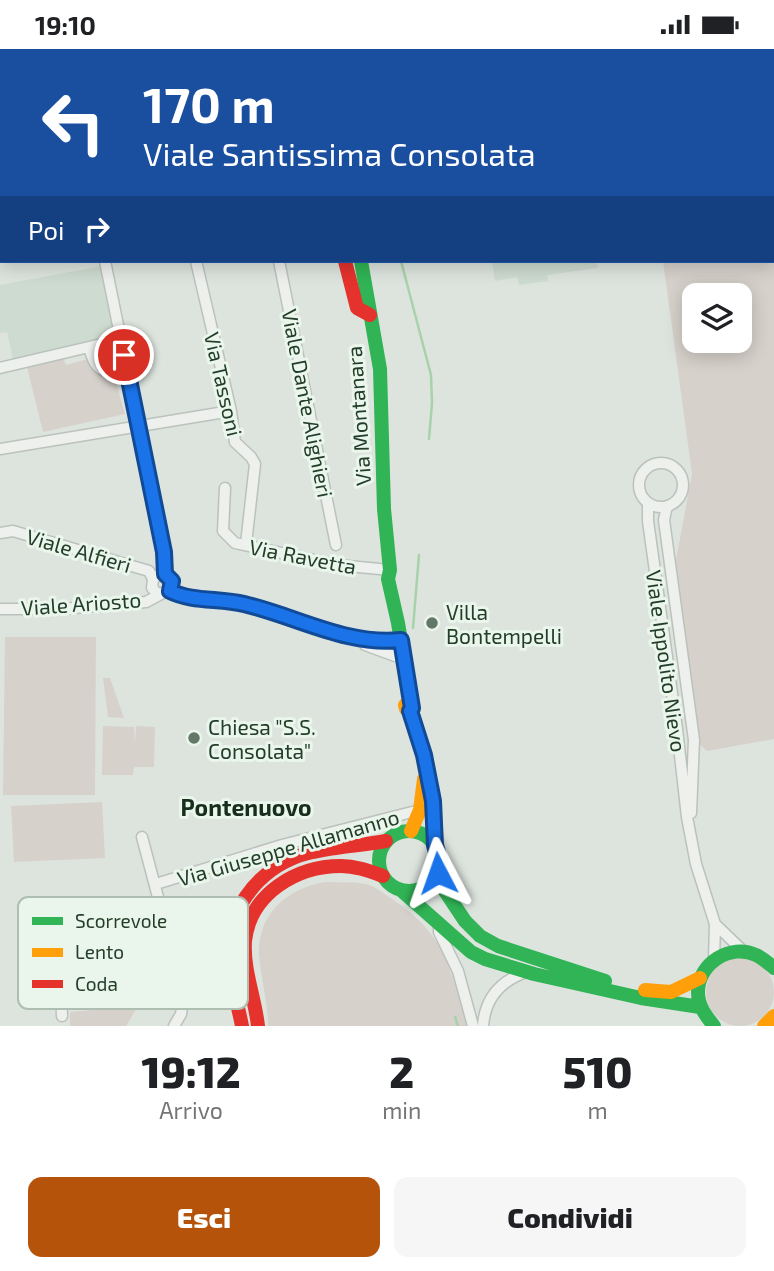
<!DOCTYPE html>
<html lang="it">
<head>
<meta charset="utf-8">
<style>
  body { margin:0; font-family:"Exo 2",sans-serif; background:#f6f6f6; color:#202124; height:100vh; display:flex; flex-direction:column; font-size:26px; white-space:nowrap }
  * { box-sizing:border-box; margin:0 }
  p { font-size:23px; color:#757577 }
  .icon { flex:none; width:38px; height:38px; fill:none; stroke:currentColor; stroke-width:2; stroke-linecap:round; stroke-linejoin:round }
  .map { position:relative; height:977px; overflow:hidden }
  .panel { display:flex; flex-direction:column; background:#fff; flex:1 }
  .panel>* { flex:none }
  .banner { position:absolute; left:0px; top:0px; width:775px; height:214px; box-shadow:0 4px 18px #0003; background:#1a4fa0; color:#fff; overflow:hidden }
  .fabs { position:absolute; left:682px; top:234px; display:grid; gap:14px }
  .fabs a { display:grid; place-items:center; width:70px; height:70px; border-radius:14px; background:#fff; box-shadow:0 4px 18px #0003; font-size:35px }
  .pin { position:absolute; display:grid; place-items:center; width:60px; height:60px; color:#fff; margin:-30px; border:4px solid #fff; border-radius:50%; box-shadow:0 2px 7px #0007 }
  .me { position:absolute; width:77px; margin:-38px; rotate:356deg; stroke-linejoin:round; filter:drop-shadow(0 0 5px #0008) }
  .turn { display:flex; align-items:center; gap:24px; height:147px; padding:0 28px; font-size:32px }
  .turn .icon { width:91px; height:91px; stroke-width:2.5 }
  .turn b { display:block; font-size:49px; line-height:60px }
  .then { display:flex; align-items:center; height:66px; padding:0 28px; background:#0003; gap:14px; font-size:26px }
  .eta { display:flex; justify-content:space-evenly; align-items:center; height:119px; text-align:center }
  .eta b { font-size:42px; font-weight:800; line-height:49px }
  .action { display:flex; gap:14px; margin-top:auto; padding:14px 28px }
  .action a { flex:1; height:80px; border-radius:14px; background:#b45309; color:#fff; font-size:28px; font-weight:800; line-height:80px; text-align:center }
  .action a+a { background:#f6f6f6; color:#202124 }
  .status { display:flex; justify-content:space-between; align-items:center; height:49px; padding:0 35px; background:#fff; direction:ltr }
  .status svg { height:19px; fill:currentColor }
  .map>svg:first-child { display:block }
  .built { fill:#cedbd0 }
  .green { fill:#d7d1cb; fill-rule:evenodd }
  .lines { fill:none; stroke-linecap:round; stroke-linejoin:round }
  .stream { stroke:#a8d2aa; stroke-width:2.5 }
  .street-casing { stroke:#bbc2bc; stroke-width:13 }
  .street { stroke:#edf0ed; stroke-width:10 }
  .fast { stroke:#30b455; stroke-width:14 }
  .slow { stroke:#ff9f0a; stroke-width:14 }
  .jam { stroke:#e5322d; stroke-width:14 }
  .route-casing { stroke:#114b97; stroke-width:18 }
  .route { stroke:#1a73e8; stroke-width:12 }
  .poi-dot { fill:#647868; stroke:#eaf5eb; stroke-width:2.5 }
  .labels { text-anchor:middle; dominant-baseline:central; stroke-width:6; stroke-linejoin:round; paint-order:stroke }
  .street-label { font-size:21px; fill:#233e28; stroke:#eaf5eb }
  .poi-label { font-size:21px; fill:#233e28; stroke:#eaf5eb; text-anchor:start }
  .neighbourhood-label { font-size:23px; font-weight:bold; fill:#162e1b; stroke:#eaf5eb }
  .key { fill:#eaf5eb; stroke:#aebeb0; stroke-width:2 }
  .key-label { font-size:19px; fill:#233e28 }
</style>
</head>
<body>
<div class="status"><b>19:10</b><svg viewBox="0 0 49 12"><path d="M0 12V9h3v3zM5 12V6h3v6zM10 12V3h3v9zM15 12V0h3v12zM26 1h20v11H26zM47 4h2v5h-2z"/></svg></div>
<div class="map">
<svg width="774" height="977" viewBox="0 0 774 977">
  <rect width="100%" height="100%" fill="#dde4de"/>
  <path class="built" d="M492,212H597L598,219L547,226L548,232L519,236L517,228L495,232Z
    M102,217L115,289L13,310L7,283L0,284V236Z"/>
  <path class="green" d="M634,0H774V690L707,702L689,686L670,543L692,425L663,212H774V2ZM695,247H740V292H695Z
    M63,309L66,316L88,310C94,323 100,325 114,327L125,365L43,383L27,318Z
    M5,588H96L95,746H3Z
    M103,629H110L124,669L108,668Z
    M103,677L134,678L135,694L136,677L155,678L154,718H134L133,726H102Z
    M102,753L105,809L14,813L11,757Z
    M325,833C339,834 356,832 369,836C378,839 384,845 392,850C445,885 451,920 467,977H268C268,953 261,930 259,906C257,865 288,839 325,833Z
    M706 943a34 34 0 1 1 68 0a34 34 0 1 1-68 0Z
    M138,957L126,977H70V963Z"/>
  <g class="lines">
    <path class="stream" d="M393,0V2
      M401,212L431,326L432,354L429,390
      M413,579L419,506
      M455,968L458,977"/>
    <g class="street-casing">
      <path id="street" d="M0,150H2
        M105,212L164,503L165,525
        M196,212L231,362L235,393L251,408L255,415L246,495
        M279,212L336,496
        M121,290L89,298C96,324 102,324 128,321
        M0,319L89,298
        M0,400L231,362
        M639 436a22 22 0 1 1 44 0a22 22 0 1 1-44 0Z
        M225,439L223,482L235,494L338,516L390,521
        M648,454V472L677,680L687,768L696,815L715,875L714,910
        M667,457L664,471L694,691L691,764
        M0,484L13,482L149,522L153,530
        M170,542L172,535L168,527L161,524L153,530L152,539L158,545L170,542L184,547L243,554L363,591H401
        M0,560H62L146,553L161,545
        M363,591L365,596L395,607
        M142,788L184,946L181,965L174,977
        M156,835L282,796L420,761
        M58,872L62,967
        M439,875V883L458,922L473,977
        M715,875L742,901
        M61,920L174,912
        M483,977C485,949 500,932 526,923"/>
    </g>
    <use href="#street" class="street"/>
    <path class="fast" d="M361,212L380,320L384,460L390,521L388,530L398,574L412,659L410,662
      M379 812a30 30 0 1 1 60 0a30 30 0 1 1-60 0Z
      M438,824L445,842L465,872L480,887L498,897L605,932
      M402,842L471,903L485,910L534,925L641,949L700,958
      M714,977C706,967 698,957 698,943C698,914 731,894 756,906C763,909 769,915 774,919"/>
    <path class="slow" d="M102,0V2
      M67,2L68,0
      M237,2L238,0
      M405,656L406,660L410,662C425,711 433,745 435,796
      M411,782L420,761L424,730
      M645,941L671,943L700,929
      M764,977L774,967"/>
    <path class="jam" d="M339,0V2
      M345,212L357,259L370,266
      M242,977C238,956 231,935 229,914C224,865 255,822 301,806C327,798 359,797 386,792
      M258,977C255,949 243,921 245,892C250,845 296,817 341,817C356,817 369,822 383,827"/>
  </g>
  <g class="lines">
    <g class="route-casing">
      <path id="route" d="M124,306L164,503L165,525L172,532L170,542C192,553 220,549 244,555C296,567 347,597 401,591L412,659L410,662L424,706L433,752L435,796L440,814L438,824"/>
    </g>
    <use href="#route" class="route"/>
  </g>
  <g class="poi-dot">
    <circle cx="432" cy="574" r="7"/>
    <circle cx="194" cy="689" r="7"/>
  </g>
  <g class="labels">
    <g class="street-label">
      <text transform="translate(224 335) rotate(77)">Via Tassoni</text>
      <text transform="translate(308 354) rotate(79)">Viale Dante Alighieri</text>
      <text transform="translate(358 367) rotate(-94)">Via Montanara</text>
      <text transform="translate(79 501) rotate(16)">Viale Alfieri</text>
      <text transform="translate(303 507) rotate(11)">Via Ravetta</text>
      <text transform="translate(81 554) rotate(-4)">Viale Ariosto</text>
      <text transform="translate(667 612) rotate(82)">Viale Ippolito Nievo</text>
      <text transform="translate(288 798) rotate(-16)">Via Giuseppe Allamanno</text>
    </g>
    <g class="poi-label">
      <text x="446" y="562">Villa<tspan x="446" dy="24">Bontempelli</tspan></text>
      <text x="208" y="677">Chiesa "S.S.<tspan x="208" dy="24">Consolata"</tspan></text>
    </g>
    <g class="neighbourhood-label">
      <text x="246" y="758">Pontenuovo</text>
    </g>
  </g>
  <rect x="18" y="848" width="230" height="112" rx="10" class="key"/>
  <rect x="32" y="868" width="31" height="8" fill="#30b455"/>
  <rect x="32" y="899" width="31" height="9" fill="#ff9f0a"/>
  <rect x="32" y="931" width="31" height="8" fill="#e5322d"/>
  <g class="key-label">
    <text x="75" y="879">Scorrevole</text>
    <text x="75" y="910">Lento</text>
    <text x="75" y="942">Coda</text>
  </g>
</svg>
<div class="fabs">
<a><svg class="icon" aria-label="layers" viewBox="0 0 24 24"><path d="M12 4l9 5-9 5-9-5zM3 14l9 5 9-5"/></svg></a>
</div>
<div class="pin" style="left:124px;top:306px;background:#d93025"><svg class="icon" aria-label="arrive" viewBox="0 0 24 24"><path d="M6 21V4h12l-3 4 3 4H6"/></svg></div>
<svg class="me" style="left:438px;top:824px" viewBox="-20 -20 40 40"><path d="M0-17L14 15 0 8-14 15z" fill="#1a73e8" stroke="#fff" stroke-width="4"/></svg>
<div class="banner">
<div class="turn"><svg class="icon" aria-label="left" viewBox="0 0 24 24"><path d="M17 20v-9H6M10 6l-5 5 5 5"/></svg><div><b>170 m</b>Viale Santissima Consolata</div></div>
<div class="then">Poi<svg class="icon" aria-label="right" viewBox="0 0 24 24"><path d="M7 20v-9h11M14 6l5 5-5 5"/></svg></div>
</div>
</div>
<section class="panel">
<div class="eta">
<div><b>19:12</b><p>Arrivo</p></div>
<div><b>2</b><p>min</p></div>
<div><b>510</b><p>m</p></div>
</div>
<div class="action"><a>Esci</a><a>Condividi</a></div>
</section>
</body>
</html>
